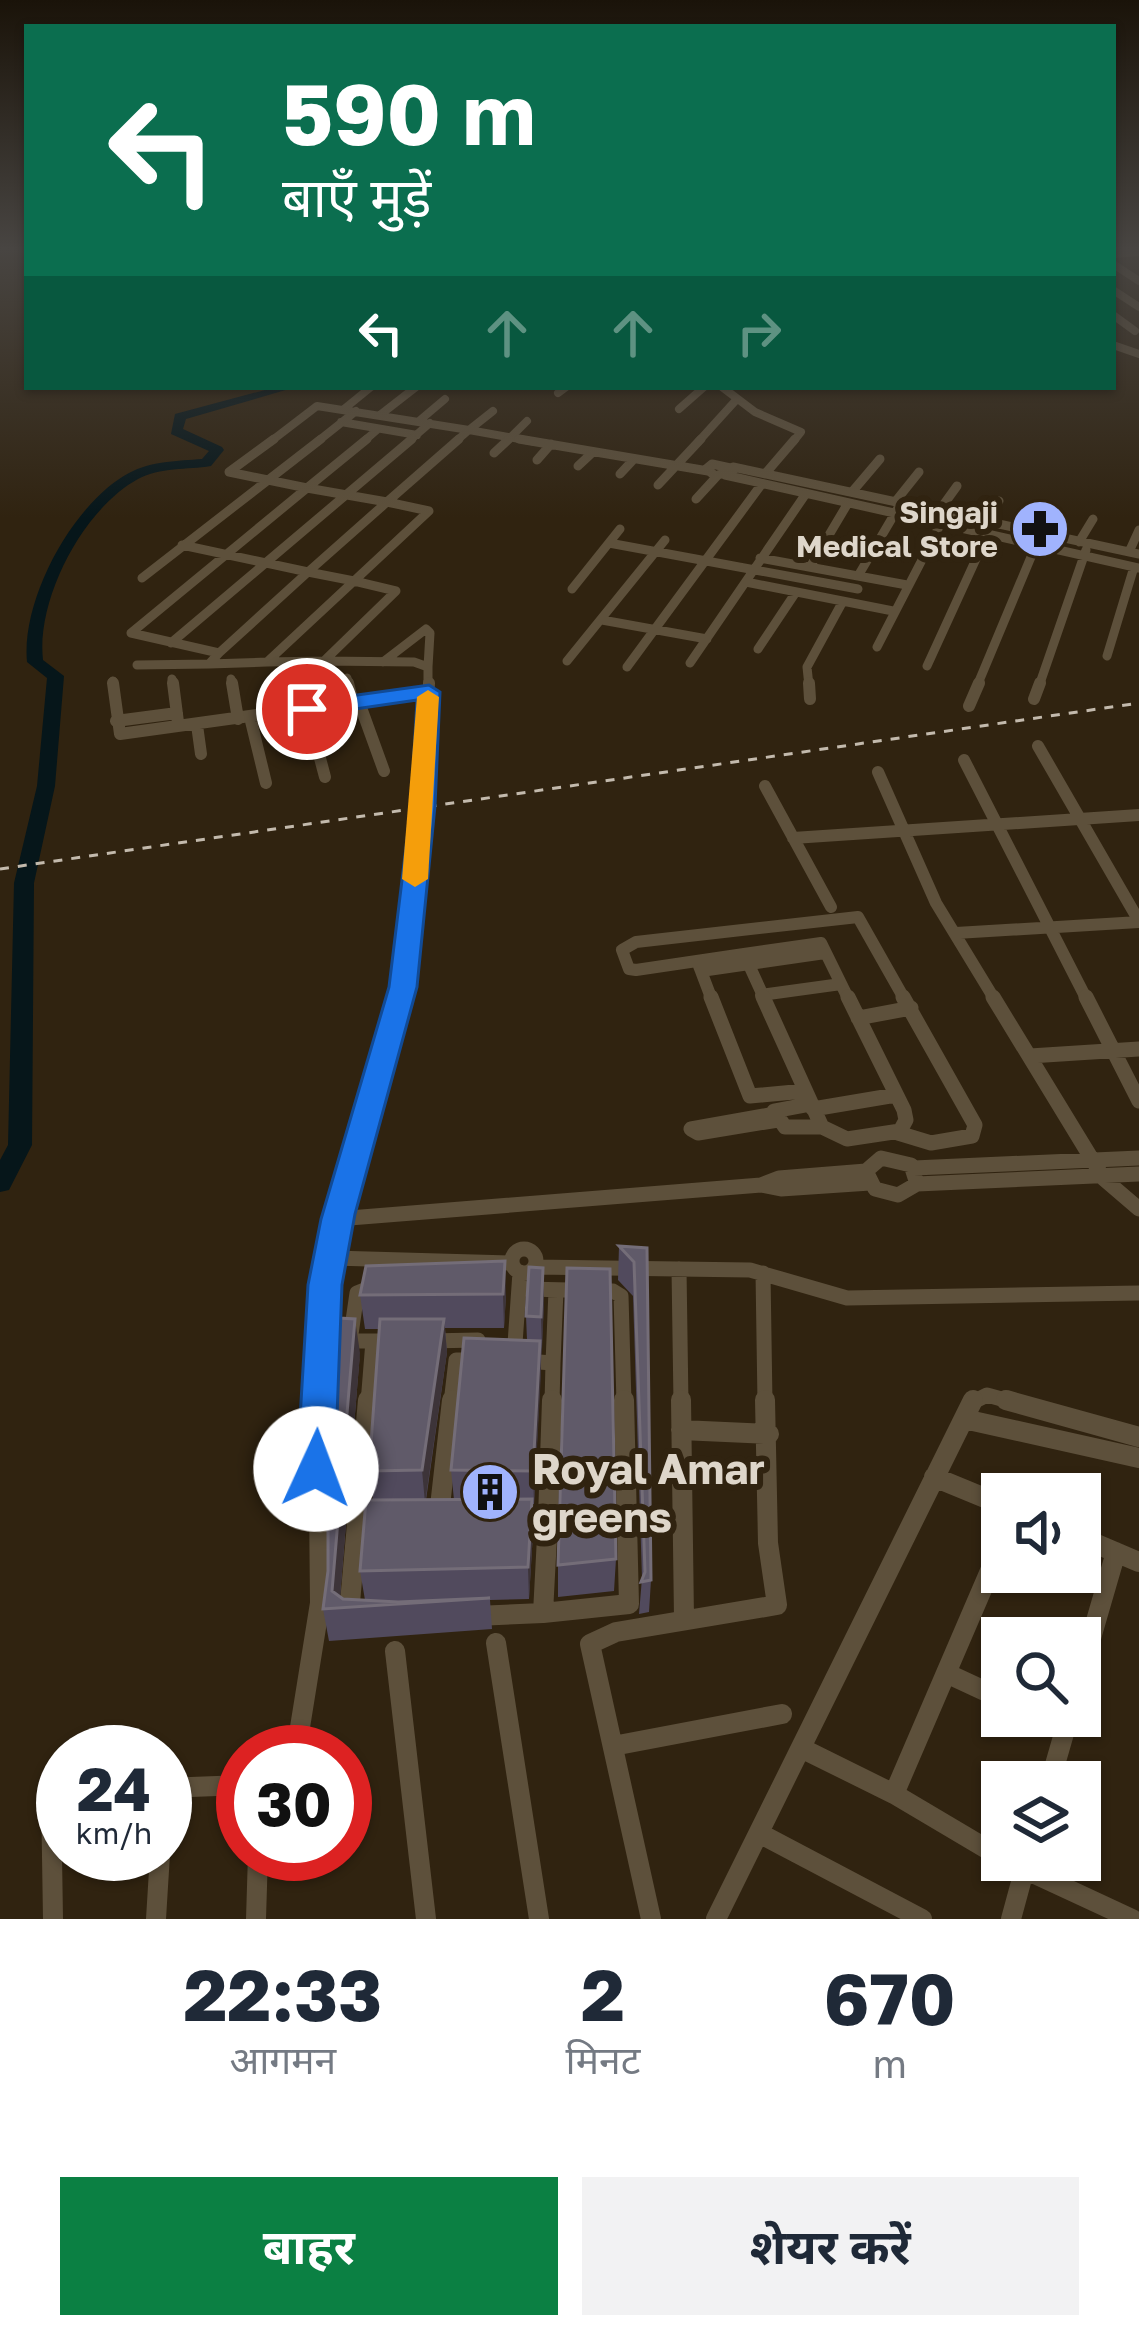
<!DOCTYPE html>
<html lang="hi">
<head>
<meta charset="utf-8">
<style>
  body { margin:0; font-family:"Golos Text","Noto Sans Devanagari",sans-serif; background:#f2f2f3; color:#1f2937; height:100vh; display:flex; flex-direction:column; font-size:45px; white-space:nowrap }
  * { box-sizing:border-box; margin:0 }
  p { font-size:39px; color:#747a83 }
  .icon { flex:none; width:66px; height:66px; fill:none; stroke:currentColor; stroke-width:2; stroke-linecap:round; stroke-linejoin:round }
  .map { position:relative; height:1919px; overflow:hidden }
  .side { display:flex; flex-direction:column; background:#fff; flex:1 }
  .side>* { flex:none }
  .top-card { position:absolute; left:24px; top:24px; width:1092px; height:366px; border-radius:0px; box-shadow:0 3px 9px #0004; background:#0b6e4f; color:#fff; overflow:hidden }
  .fabs { position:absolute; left:981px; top:1473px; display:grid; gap:24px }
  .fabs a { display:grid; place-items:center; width:120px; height:120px; border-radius:0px; background:#fff; box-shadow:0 3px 9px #0004; font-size:60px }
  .speed { position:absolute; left:36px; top:1725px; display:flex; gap:24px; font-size:60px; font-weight:700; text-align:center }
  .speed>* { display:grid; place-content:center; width:156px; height:156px; border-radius:50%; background:#fff; box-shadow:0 3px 9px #0004; line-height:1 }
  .speed small { font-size:30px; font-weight:400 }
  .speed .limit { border:18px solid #d22; background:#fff; color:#111 }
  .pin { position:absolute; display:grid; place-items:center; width:102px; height:102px; color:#fff; margin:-51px; border:6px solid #fff; border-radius:50%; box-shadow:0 3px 12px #0007 }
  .me { position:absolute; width:132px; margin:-66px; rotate:2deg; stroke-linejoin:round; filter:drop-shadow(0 0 9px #0008) }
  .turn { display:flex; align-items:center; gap:42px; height:252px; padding:0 60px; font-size:54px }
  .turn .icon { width:156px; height:156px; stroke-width:2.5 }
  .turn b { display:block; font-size:84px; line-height:102px }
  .lanes { display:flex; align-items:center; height:114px; padding:0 60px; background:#0003; justify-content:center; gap:60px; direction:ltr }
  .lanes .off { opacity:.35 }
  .eta { display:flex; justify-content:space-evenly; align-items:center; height:204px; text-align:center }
  .eta b { font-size:72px; font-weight:700; line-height:84px }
  .cta { display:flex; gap:24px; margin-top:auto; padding:24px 60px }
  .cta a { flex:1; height:138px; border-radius:0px; background:#0b8043; color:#fff; font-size:48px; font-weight:700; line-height:138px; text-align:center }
  .cta a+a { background:#f2f2f3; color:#1f2937 }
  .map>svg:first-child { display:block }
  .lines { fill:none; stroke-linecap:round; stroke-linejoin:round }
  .river { fill:#06161a; fill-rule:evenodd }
  .street-far4 { stroke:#5d503b; stroke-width:8 }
  .street-far3 { stroke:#5d503b; stroke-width:9 }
  .street-far2 { stroke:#5d503b; stroke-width:12 }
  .street-far1 { stroke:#5d503b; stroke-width:15 }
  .street { stroke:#5d503b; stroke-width:20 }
  .rail { stroke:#c3baad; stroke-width:3; stroke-dasharray:9 9; stroke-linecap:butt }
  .wall { fill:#514a5d }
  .shaded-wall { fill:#3d3439 }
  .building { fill:#605a69; stroke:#746d78; stroke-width:3 }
  .route { fill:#1a73e8; stroke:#114b97; stroke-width:3 }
  .slow { fill:#f59e0b }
  .labels { text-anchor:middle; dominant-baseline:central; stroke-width:12; stroke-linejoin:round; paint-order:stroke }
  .far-poi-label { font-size:30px; font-weight:bold; fill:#ded6ca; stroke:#302310; text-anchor:end }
  .near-poi-label { font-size:42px; font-weight:bold; fill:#ded6ca; stroke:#302310; text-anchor:start }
</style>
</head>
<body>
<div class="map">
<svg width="1139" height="1919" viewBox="0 0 1139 1919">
  <rect width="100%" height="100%" fill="#302310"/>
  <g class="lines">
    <path class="river" d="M276,387H296L186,419L183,429L222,447L224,450L211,466C187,470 160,467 138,479C83,509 36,599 43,660L64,676L55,786L34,883L32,1145L9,1190L0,1192V1160L8,1145L14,883L37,786L47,678L27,662C21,599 73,503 129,473C151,461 178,461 202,459L209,451L171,434L175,414Z"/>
    <path class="street-far4" d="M1113,254L1139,252
      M1113,264L1139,281
      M1113,290L1139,307
      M1113,315L1135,331
      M1113,345L1139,354
      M722,387L755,412L801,432L793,442
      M558,393L566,387
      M344,409L371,387
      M679,409L704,387
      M380,415L416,387
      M419,421L445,399
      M341,422L417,435
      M270,442L317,406L469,430L493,411
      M317,442L356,411
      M363,442L378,429
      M408,442L430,423
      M455,442L469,430L536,442
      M506,442L527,421
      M698,442L737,399"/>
    <path class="street-far3" d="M274,439L229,472L307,488L367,439
      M519,439L708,471
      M494,453L509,439
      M537,460L551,444
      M578,466L593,452
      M733,467L1139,554
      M620,474L634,459
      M765,474L795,439
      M725,475L1139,568
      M658,485L701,439
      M852,492L880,459
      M696,499L718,475L735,469L712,464L706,469L713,474
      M387,502L459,439
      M895,502L919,472
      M939,511L957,486
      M985,522L999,501
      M1032,532L1045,511
      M1079,542L1093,519
      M609,543L858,589
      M182,545L308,572L219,653
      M1129,552L1139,530
      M760,558L907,585
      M810,567L848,503
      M858,576L898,508
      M142,578L321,439
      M354,581L308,572L387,502
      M354,581L429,511L387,502
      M746,582L893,611
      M572,589L620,529
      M602,620L707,639
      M171,643L412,439
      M877,647L940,525
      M758,649L796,592
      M1107,656L1134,567
      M324,661L414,662L428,667V686
      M567,661L665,540
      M267,662L209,664L219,653L131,633L307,488L387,502
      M267,662L354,581
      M267,662L324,661L396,591L354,581
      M383,662L426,629L430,633L428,667
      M690,663L805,495
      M137,665L209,664
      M927,666L987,535
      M627,667L761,485
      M291,677L293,686
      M347,678L349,686
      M172,679L173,686
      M231,679L232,686
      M113,681L114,686
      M809,686L807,667L843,601
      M977,686L1036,545
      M1039,686L1086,550"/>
    <path class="street-far2" d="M113,683L120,734L429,691
      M173,683L178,722
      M232,683L238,719
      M292,683L299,710
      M348,683L353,703
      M809,683L810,699
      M1034,699L1040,683
      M359,702L384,771
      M969,706L979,683
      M307,709L325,777
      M250,717L266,783
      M116,721L177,713
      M197,725L201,754
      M1038,746L1139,921
      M964,760L1087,1000
      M878,772L936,903L995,1000
      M765,786L831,907
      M793,838L1139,815
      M956,933L1139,922
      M744,954L765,1000
      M744,954L636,970L629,969L622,950L636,942L858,917L905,1000
      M744,954L821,943L849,1000
      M699,966L701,971L825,953
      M701,971L712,1000
      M761,995L841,984
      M399,1000L423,806L429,683"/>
    <path class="street-far1" d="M400,997L337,1219L761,1185L779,1178L866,1171
      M711,997L750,1096L805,1091
      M763,997L822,1127L847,1139L900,1131L906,1120L904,1110L848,997
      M993,997L1104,1179L1139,1209
      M1086,997L1139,1101
      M858,1018L911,1008
      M1030,1056L1139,1049
      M811,1104L774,1111L785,1127H822
      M813,1109L896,1095
      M775,1114L691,1129L698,1133L778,1120
      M898,1133L931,1143L972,1136L975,1125L903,997
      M881,1158L911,1165L917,1184L898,1195L875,1189L866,1171Z
      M914,1168L1139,1158
      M917,1184L1139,1174
      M761,1185L781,1189L870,1183
      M341,1219L333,1258L510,1263
      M512 1261a12 12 0 1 1 24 0a12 12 0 1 1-24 0Z
      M535,1267L750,1270L847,1298L1139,1293
      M679,1269L681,1403
      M763,1273L765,1403
      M377,1285L357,1293L350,1341H382
      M526,1289L613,1291L621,1296L624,1403
      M428,1341L478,1340
      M514,1358L520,1272
      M525,1361L553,1363L552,1403
      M553,1363L556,1290
      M318,1403L325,1285L333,1258
      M368,1403L373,1341
      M451,1403L456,1360H476
      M971,1403L987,1395L1016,1403"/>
    <path class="street" d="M681,1400L684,1618
      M1006,1400L1139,1437
      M964,1419L1139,1458
      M681,1430L769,1434
      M934,1477L1002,1505
      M439,1515L452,1400
      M519,1517L548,1518L552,1400
      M548,1518L543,1613L629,1604L624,1400
      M1080,1537L1139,1562
      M349,1614L368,1400
      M476,1616L543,1613
      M496,1643L539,1919
      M395,1651L426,1919
      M946,1673L1002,1699
      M1080,1676L1116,1552
      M1037,1716L1065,1729
      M613,1746L782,1714
      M801,1748L894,1794L1002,1858
      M296,1752L320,1603L318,1400
      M1050,1782L1069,1716
      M165,1788L243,1785
      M894,1794L1002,1543
      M759,1833L922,1919
      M1005,1860L1132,1919
      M53,1919L51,1792H63
      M156,1919L160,1854
      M256,1919L258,1854
      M651,1919L590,1644L616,1632L777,1605L768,1543L765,1400
      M716,1919L973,1400
      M1011,1919L1027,1860"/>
    <path class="rail" d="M0,869L1139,703"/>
  </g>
  <path class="wall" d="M619,1246L647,1248L651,1580L649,1612L639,1614L642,1578L633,1296L618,1280Z
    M366,1266L506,1295L504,1328H445L447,1352L426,1500H454L451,1470L527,1340L526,1316L544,1302L534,1504H532L533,1532L529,1599L490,1600L492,1629L329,1641L323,1609L360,1353L340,1597L343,1599L365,1600L360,1571L373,1500L369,1471L379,1329H365L360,1295Z
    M616,1559L614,1591L558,1597V1565Z"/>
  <path class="shaded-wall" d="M505,1261L506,1295L504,1328L503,1294Z
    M543,1268L544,1302L542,1350L541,1317Z
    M355,1319L360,1353L339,1608L332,1591Z
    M444,1319L447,1352L425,1503L422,1470Z
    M540,1341L541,1374L534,1504L533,1471Z
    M532,1499L533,1532L529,1599L528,1567Z"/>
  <path class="building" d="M619,1246L647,1248L651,1580L641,1582L645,1572L634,1262Z
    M505,1261L503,1294L360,1295L366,1266Z
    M529,1267L543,1268L541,1317L526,1316Z
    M567,1268L610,1269L616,1559L558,1565Z
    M333,1307L339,1318L355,1319L332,1591L343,1599L398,1602L490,1598L323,1609L328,1571V1330Z
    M380,1319H444L422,1470L369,1471Z
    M464,1338L540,1341L533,1471L451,1470Z
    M532,1499L528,1567L360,1571L366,1500Z"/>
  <linearGradient id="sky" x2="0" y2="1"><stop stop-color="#1a1309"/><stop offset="0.48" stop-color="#484542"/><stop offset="1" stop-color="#484542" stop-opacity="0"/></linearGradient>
  <rect width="1139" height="518" fill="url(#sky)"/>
  <path class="route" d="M429,685L440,692L435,806L417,987L355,1214L342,1285L335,1469L329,1481L316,1486L303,1481L297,1469L308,1285L321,1219L389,987L411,806L417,700L307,716L296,709L307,702Z"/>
  <path class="slow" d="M428,690L439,697L428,879L415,887L402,879L417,697Z"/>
  <defs>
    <g id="pharmacy-disc" transform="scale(3)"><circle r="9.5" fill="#a0b3fd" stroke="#302310"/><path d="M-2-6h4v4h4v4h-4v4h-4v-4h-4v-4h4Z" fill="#111"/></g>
    <g id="building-disc" transform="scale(3)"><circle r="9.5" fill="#a0b3fd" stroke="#302310"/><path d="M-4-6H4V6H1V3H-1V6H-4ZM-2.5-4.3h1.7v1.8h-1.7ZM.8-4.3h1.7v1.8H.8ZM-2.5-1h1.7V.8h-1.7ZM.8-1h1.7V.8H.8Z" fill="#111"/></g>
  </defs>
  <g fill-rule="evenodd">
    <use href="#pharmacy-disc" x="1040" y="529"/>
    <use href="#building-disc" x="490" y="1492"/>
  </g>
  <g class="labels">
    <g class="far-poi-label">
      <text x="998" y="512">Singaji<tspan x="998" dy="34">Medical Store</tspan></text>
    </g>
    <g class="near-poi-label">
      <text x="532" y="1468">Royal Amar<tspan x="532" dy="48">greens</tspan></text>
    </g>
  </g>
</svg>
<div class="fabs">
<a><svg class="icon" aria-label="sound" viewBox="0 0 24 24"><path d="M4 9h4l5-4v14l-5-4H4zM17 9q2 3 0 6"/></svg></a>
<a><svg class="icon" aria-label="search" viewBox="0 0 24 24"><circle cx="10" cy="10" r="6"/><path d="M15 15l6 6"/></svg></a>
<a><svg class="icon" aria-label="layers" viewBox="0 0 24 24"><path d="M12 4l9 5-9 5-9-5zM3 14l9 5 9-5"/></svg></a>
</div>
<div class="speed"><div>24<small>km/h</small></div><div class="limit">30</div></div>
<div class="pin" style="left:307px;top:709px;background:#d93025"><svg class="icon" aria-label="arrive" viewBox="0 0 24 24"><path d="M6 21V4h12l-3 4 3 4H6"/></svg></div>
<svg class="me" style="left:316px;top:1469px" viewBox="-20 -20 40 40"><circle r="19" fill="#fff"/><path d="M0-13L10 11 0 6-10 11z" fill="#1a73e8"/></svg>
<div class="top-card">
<div class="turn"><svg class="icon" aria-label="left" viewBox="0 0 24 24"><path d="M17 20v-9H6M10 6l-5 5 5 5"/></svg><div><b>590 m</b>बाएँ मुड़ें</div></div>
<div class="lanes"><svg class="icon" aria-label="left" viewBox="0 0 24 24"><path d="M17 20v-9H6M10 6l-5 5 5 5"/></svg><svg class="icon off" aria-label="ahead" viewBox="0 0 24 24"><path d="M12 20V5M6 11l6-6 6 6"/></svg><svg class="icon off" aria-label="ahead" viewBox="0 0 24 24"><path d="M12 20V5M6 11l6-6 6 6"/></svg><svg class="icon off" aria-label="right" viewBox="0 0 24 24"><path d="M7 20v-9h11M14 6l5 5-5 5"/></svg></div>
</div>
</div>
<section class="side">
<div class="eta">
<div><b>22:33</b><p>आगमन</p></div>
<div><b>2</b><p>मिनट</p></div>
<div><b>670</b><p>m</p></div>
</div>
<div class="cta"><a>बाहर</a><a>शेयर करें</a></div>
</section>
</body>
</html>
